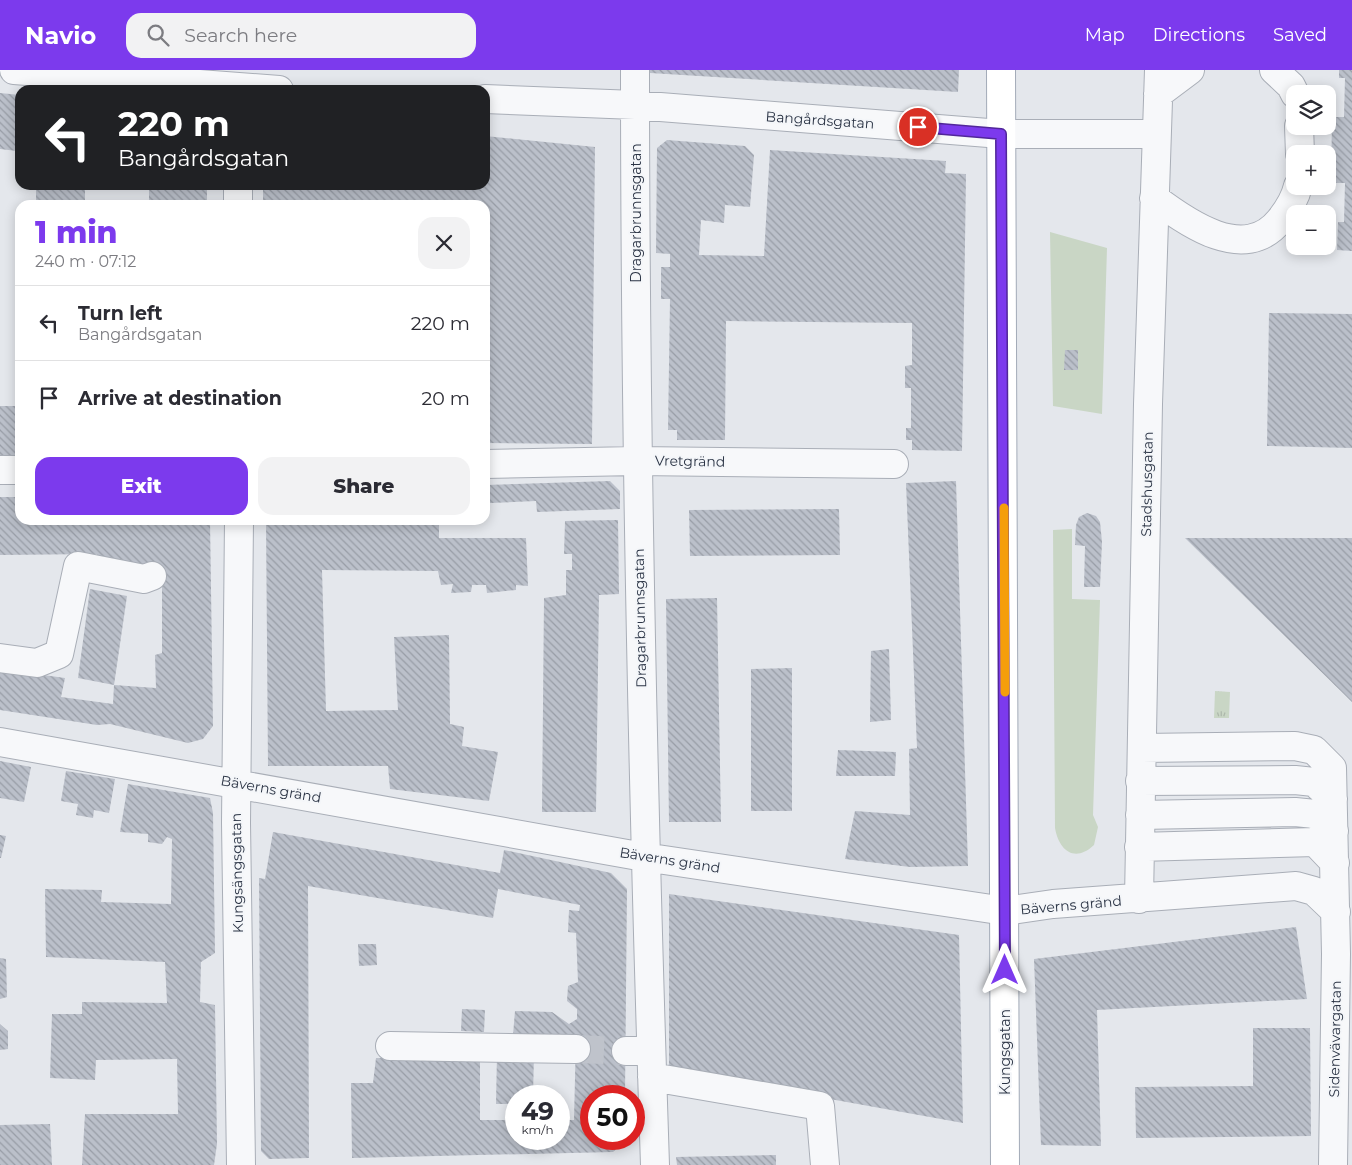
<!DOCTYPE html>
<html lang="en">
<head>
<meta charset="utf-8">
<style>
  body { margin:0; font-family:Montserrat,sans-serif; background:#f2f2f3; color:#2b2b33; height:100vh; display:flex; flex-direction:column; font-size:19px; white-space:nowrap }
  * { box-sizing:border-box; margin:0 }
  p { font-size:16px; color:#7c7c81 }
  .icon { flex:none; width:28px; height:28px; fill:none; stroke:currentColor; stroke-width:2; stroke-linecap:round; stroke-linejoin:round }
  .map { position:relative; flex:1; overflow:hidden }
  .details { position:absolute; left:15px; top:130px; width:475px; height:325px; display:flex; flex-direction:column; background:#fff; border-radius:15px; box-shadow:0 2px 12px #0003 }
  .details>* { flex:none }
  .guide { position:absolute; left:15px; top:15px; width:475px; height:105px; border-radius:15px; box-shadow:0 2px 12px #0003; background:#202124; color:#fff; overflow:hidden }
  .controls { position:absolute; left:1286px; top:15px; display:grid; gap:10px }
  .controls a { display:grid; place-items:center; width:50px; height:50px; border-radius:10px; background:#fff; box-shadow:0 2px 12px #0003; font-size:25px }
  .speed { position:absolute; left:505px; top:1015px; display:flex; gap:10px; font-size:25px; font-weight:700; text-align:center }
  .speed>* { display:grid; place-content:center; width:65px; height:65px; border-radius:50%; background:#fff; box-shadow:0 2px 12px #0003; line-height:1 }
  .speed small { font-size:12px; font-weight:400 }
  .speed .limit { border:8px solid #d22; background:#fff; color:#111 }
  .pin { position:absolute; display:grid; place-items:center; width:42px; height:42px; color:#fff; margin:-21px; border:2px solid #fff; border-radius:50%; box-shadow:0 1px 5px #0007 }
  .me { position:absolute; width:55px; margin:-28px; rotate:0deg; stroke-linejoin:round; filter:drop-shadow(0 0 4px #0008) }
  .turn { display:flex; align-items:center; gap:18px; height:105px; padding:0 20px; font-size:22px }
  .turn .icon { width:65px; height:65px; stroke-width:2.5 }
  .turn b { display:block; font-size:35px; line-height:42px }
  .round { display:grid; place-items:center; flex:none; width:52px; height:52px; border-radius:15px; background:#f2f2f3 }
  .headline { display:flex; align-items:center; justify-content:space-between; height:85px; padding:0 20px }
  h1 { font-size:30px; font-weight:800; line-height:38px; color:#7c3aed }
  .primary-button { display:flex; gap:10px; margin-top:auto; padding:10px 20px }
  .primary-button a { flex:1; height:58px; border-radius:15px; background:#7c3aed; color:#fff; font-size:20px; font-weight:800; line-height:58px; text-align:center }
  .primary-button a+a { background:#f2f2f3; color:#2b2b33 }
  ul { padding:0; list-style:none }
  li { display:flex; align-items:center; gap:15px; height:75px; padding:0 20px; border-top:1px solid #e1e1e2 }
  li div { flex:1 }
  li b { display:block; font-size:19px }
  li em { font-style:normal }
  header { display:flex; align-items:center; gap:30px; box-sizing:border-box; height:70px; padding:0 25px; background:#7c3aed; color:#fff }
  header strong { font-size:24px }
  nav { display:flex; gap:28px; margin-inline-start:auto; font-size:18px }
  .search { width:350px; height:45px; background:#f2f2f3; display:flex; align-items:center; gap:12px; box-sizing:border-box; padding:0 18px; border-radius:15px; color:#7c7c81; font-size:19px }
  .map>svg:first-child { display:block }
  .grass { fill:url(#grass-tufts) }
  .park { fill:#c9d6c5 }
  .building { fill:url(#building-back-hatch) }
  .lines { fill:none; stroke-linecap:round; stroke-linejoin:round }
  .minor-tunnel { stroke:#bfc3cb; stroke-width:28; stroke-dasharray:28 14; stroke-linecap:butt }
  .minor-casing { stroke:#a9aeb7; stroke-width:30 }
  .major-casing { stroke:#a3abb8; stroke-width:30 }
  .minor { stroke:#f7f8fa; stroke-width:28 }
  .major { stroke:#fff; stroke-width:28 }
  .route-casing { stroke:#51269a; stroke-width:12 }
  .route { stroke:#7c3aed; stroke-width:9 }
  .slow { stroke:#f59e0b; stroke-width:9 }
  .labels { text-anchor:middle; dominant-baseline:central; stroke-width:4; stroke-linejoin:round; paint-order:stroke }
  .street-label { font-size:14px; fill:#2b3445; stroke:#f4f6f9 }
</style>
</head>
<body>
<header>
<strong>Navio</strong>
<div class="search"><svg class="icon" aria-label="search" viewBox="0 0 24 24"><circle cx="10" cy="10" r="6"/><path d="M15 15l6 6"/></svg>Search here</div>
<nav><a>Map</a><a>Directions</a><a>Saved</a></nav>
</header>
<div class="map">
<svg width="1352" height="1095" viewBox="0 0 1352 1095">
  <defs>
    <pattern id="grass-tufts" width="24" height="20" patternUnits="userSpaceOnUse" patternTransform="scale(1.25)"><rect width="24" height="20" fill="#c9d6c5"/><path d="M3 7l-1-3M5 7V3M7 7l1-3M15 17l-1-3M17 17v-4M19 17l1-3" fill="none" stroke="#adb8ab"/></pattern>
    <pattern id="building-back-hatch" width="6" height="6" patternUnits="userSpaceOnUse" patternTransform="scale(1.25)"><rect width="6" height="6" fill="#bbc0ca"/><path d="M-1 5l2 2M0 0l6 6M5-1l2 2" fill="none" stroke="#989da6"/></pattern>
  </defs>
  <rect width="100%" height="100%" fill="#e4e7ec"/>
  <path class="grass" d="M1215,621L1230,622L1229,648H1214Z"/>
  <path class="park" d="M1050,162L1107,178L1102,344L1053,336Z
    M1072,459V529L1100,530L1093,745L1098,757L1094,775C1075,793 1059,781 1055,758L1053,460Z"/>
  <path class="building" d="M650,0H959L958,22L650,3Z
    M1339,0H1352V181L1337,180L1338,152H1344L1345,113H1331L1332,47H1344L1345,8H1339Z
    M0,23L20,25L17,81L0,79Z
    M485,66L595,77L592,374L485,373V135H263V115H485Z
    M667,70L745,76L754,85L750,137L725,135L724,153L701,150L699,185L764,186L770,80L946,91L945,103L966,104L962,381L912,380V370H906V358H911V318H905V296L912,295V253L726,251L725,370H677V360H668L670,229H661V197H670V184L656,183L657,78Z
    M36,115H85V132L36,131Z
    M149,115H207V135H149Z
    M1269,243L1352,244V378L1267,376Z
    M1065,280H1078V300H1064Z
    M0,336H20V386H0Z
    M610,411L620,421V439L537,442L536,431L490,433L488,444L485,443V415Z
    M956,411L968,796L910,797L845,789L855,741L910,745L909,679L917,678L906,413Z
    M0,427H20V450H97V454L145,455L161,453V450H210L213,656L203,669L188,673L110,654L97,655L0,640V599L65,608L61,627L113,634L114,615L156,618L155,585L162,583V495L96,494L97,484L0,485Z
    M839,439L840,485L690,486L689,440Z
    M1087,443L1096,446L1100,452L1102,472L1100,517H1084L1085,476L1075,475L1076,455L1079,447Z
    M266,450H439V468H526L528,516L516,515V520L487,523L486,515H472L471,522L451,523L453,514L441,515L438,501L322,500L326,641L398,640L394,567L449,565L450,654L464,657L462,676L498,682L489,731L390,719L388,696H268Z
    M618,450L619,524L599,525L596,742H542L544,528L566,525V500H572V484H564L565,451Z
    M1185,468H1352V632L1237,519Z
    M90,519L127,526L114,615L78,608Z
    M717,528L721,752H669L666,529Z
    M889,579L891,650L870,652L871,581Z
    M792,598V741H751V599Z
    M838,680L896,682L895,706H836Z
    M0,691L31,697L24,732L0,728Z
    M66,701L115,709L109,743L94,740L93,748L76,745L78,734L61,731Z
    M128,714L210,728L213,743L215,883L201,892L200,932L215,935L217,1074L214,1095H82L85,1044H178L177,989L96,990L95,1010L50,1008L52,944H82V932L167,933L165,892L46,887L45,819L102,820L101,832L171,834L172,769L167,767L162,774L148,772V764L120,762Z
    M273,762L500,803L504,780L611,803L627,819L625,1026H591V1069H623L622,1074L613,1082L352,1088L351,1013H373L376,988L480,989V1050H516V1069H559V1050H574L576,966L513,965L515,941L552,942L569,954L577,949V939L567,931L568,916L578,912L576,863L568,862L569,840L579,841L580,835L498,819L493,848L308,816L309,1088L269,1089L261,1081L259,808L265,809Z
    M0,765L6,766L1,788H0Z
    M669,824L959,865L963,1053L669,1000Z
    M1296,857L1307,929L1097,940L1101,1076L1041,1075L1034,889Z
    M358,874H376L377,895L359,896Z
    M0,888L6,889L7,927L0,929Z
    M462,939L485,940L484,962L461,961Z
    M0,954L8,961V979L0,980Z
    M1253,958H1310L1311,1066L1136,1068L1135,1017L1253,1016Z
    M497,983L534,984L533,1026H516V1034H496Z
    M50,1054L52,1095H0V1055Z
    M776,1085V1095H677L676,1087Z"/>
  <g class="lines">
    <path class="minor-tunnel" d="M576,979L626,981"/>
    <g class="minor-casing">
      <path id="minor" d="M14,0L279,20
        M635,0C635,365 643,730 655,1095
        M1274,0L1291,16L1295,24
        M1158,24L1190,0
        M485,29L635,35L1001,64H1156
        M1299,56L1300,84
        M238,115V135
        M1154,128C1187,153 1245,194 1280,150C1288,140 1295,129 1298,116
        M485,394L636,391L894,394
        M0,400H20
        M239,450L236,753L241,1095
        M0,588L37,593L59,584L78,496L144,509L152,506
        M0,672L644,787L1005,841L1053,834L1296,816L1314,821L1336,842
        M1142,678L1295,676L1314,680L1332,698L1336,884L1333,1095
        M1140,711L1295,710L1314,712L1333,729
        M1140,745L1295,742L1315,744L1334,761
        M1139,777L1315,772L1335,793
        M1139,829L1148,334L1159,0
        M390,976L576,979
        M626,981H651
        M652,1007L820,1036L825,1095"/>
    </g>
    <g class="major-casing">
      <path id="major" d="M1001,0L1005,1095"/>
    </g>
    <use href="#minor" class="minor"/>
    <use href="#major" class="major"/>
  </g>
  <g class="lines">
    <g class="route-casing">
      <path id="route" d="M918,57L1001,64L1005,900"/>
    </g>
    <use href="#route" class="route"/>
    <path class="slow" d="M1004,438L1005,622"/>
  </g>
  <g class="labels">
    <g class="street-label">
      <text transform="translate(820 50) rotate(4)">Bangårdsgatan</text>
      <text transform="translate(636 143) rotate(-90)">Dragarbrunnsgatan</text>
      <text transform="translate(690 391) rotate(1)">Vretgränd</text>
      <text transform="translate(1147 414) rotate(-89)">Stadshusgatan</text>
      <text transform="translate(640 548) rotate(-91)">Dragarbrunnsgatan</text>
      <text transform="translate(271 719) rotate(10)">Bäverns gränd</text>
      <text transform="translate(670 790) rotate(9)">Bäverns gränd</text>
      <text transform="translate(237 803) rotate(-91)">Kungsängsgatan</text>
      <text transform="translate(1071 835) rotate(-5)">Bäverns gränd</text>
      <text transform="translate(1335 969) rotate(-89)">Sidenvävargatan</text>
      <text transform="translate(1005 982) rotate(-90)">Kungsgatan</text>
    </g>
  </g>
</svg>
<div class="controls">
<a><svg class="icon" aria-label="layers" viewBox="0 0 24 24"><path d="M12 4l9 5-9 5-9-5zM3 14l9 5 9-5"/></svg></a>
<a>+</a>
<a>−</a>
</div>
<div class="speed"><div>49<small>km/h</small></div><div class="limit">50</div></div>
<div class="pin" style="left:918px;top:57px;background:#d93025"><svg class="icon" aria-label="arrive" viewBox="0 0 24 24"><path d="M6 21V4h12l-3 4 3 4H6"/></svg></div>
<svg class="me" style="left:1005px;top:900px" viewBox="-20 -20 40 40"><path d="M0-17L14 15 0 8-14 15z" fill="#7c3aed" stroke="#fff" stroke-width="4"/></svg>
<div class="guide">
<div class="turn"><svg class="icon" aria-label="left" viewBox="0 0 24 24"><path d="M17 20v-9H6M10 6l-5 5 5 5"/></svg><div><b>220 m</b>Bangårdsgatan</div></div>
</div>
<section class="details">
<div class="headline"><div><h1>1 min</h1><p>240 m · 07:12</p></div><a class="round"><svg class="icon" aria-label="close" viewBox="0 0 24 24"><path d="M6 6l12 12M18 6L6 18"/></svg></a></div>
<ul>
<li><svg class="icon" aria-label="left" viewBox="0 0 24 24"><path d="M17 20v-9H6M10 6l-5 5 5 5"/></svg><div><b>Turn left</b><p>Bangårdsgatan</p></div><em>220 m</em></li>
<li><svg class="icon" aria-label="arrive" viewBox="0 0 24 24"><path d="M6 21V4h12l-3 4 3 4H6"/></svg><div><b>Arrive at destination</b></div><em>20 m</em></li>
</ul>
<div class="primary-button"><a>Exit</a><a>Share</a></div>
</section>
</div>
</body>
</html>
